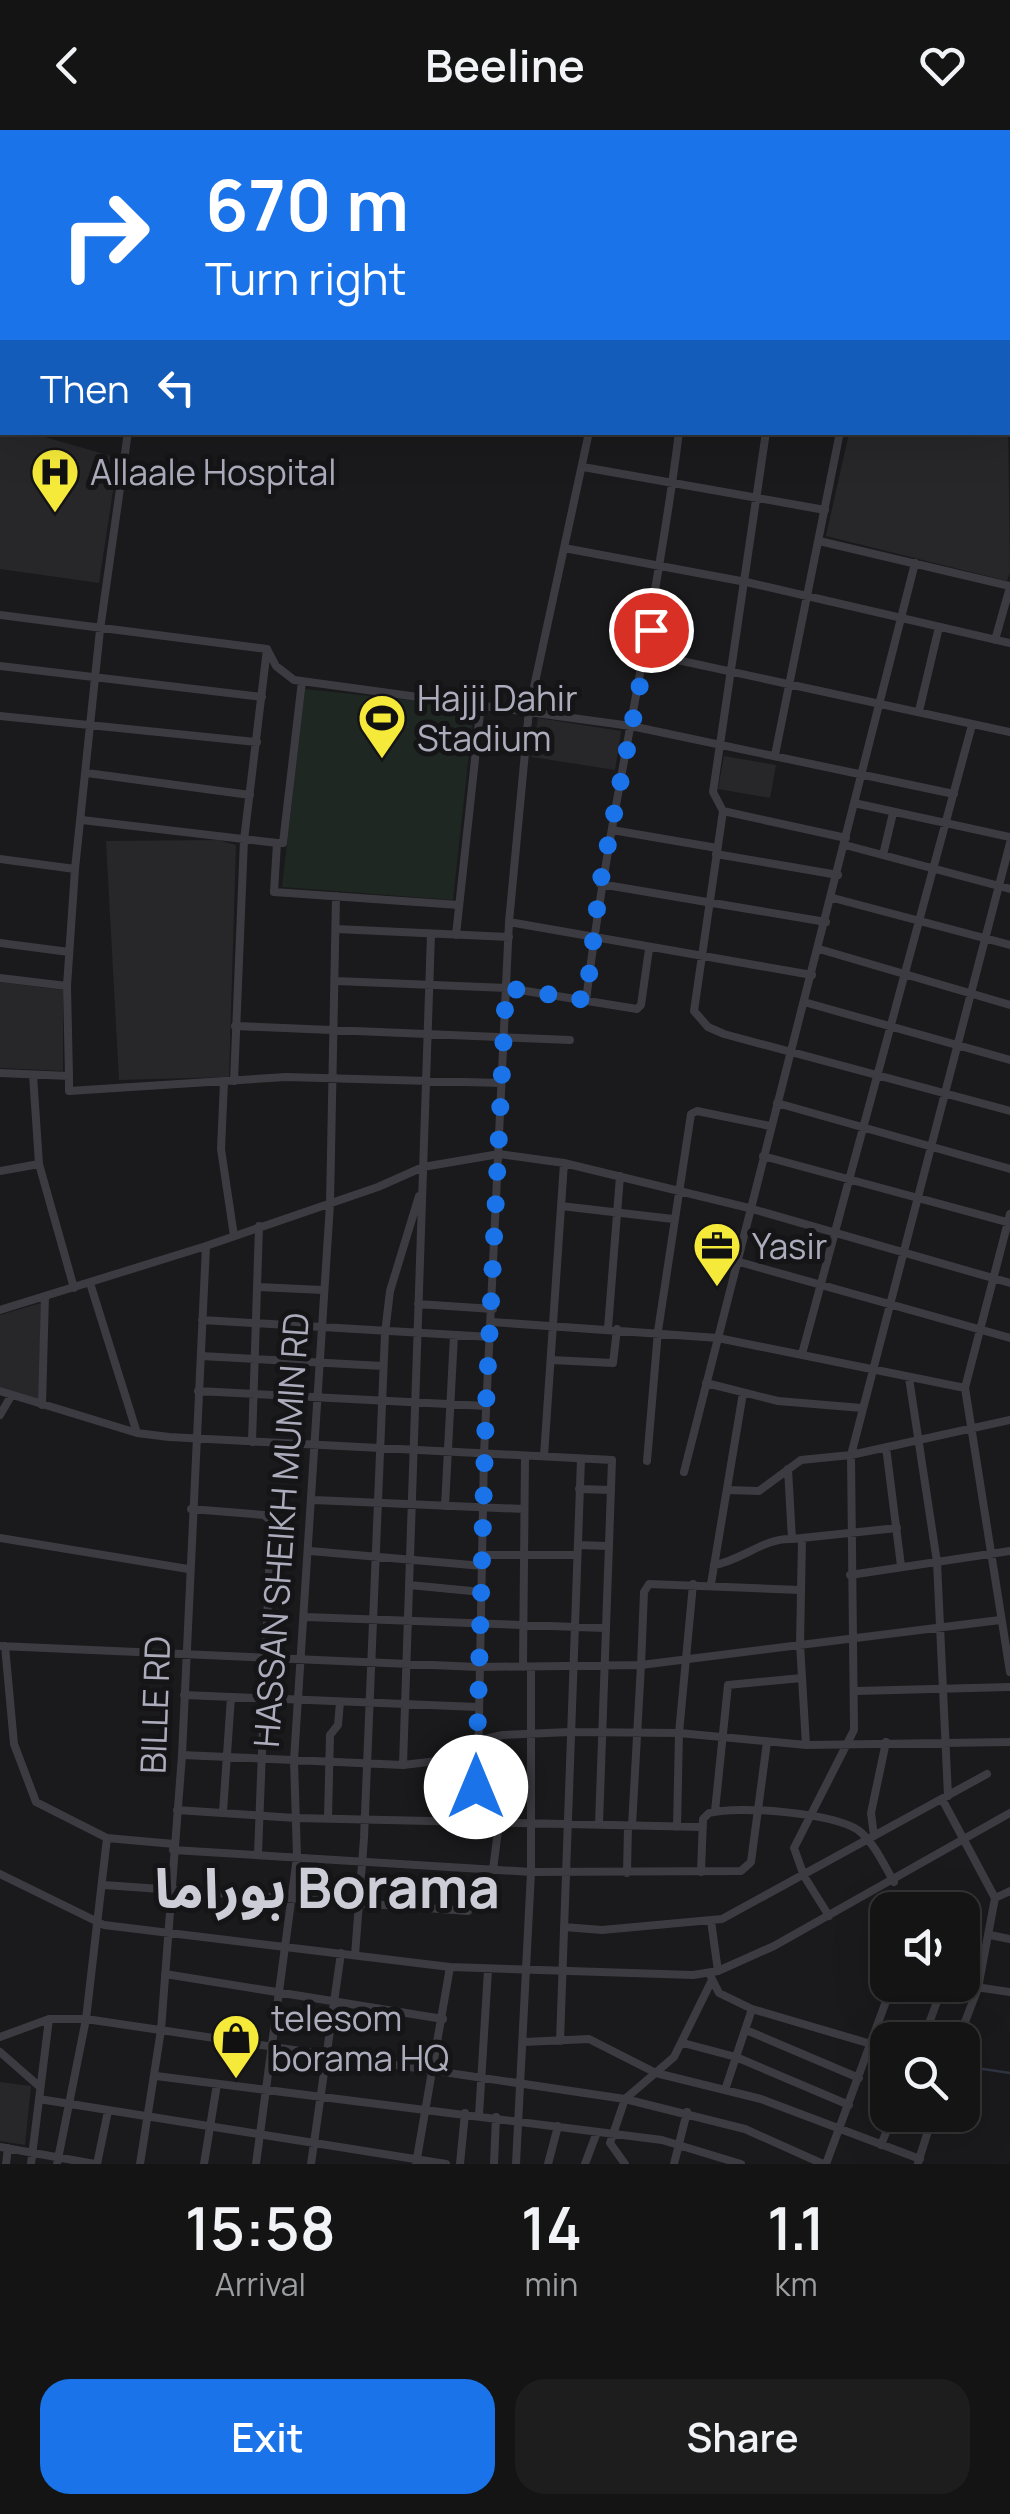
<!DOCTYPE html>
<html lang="en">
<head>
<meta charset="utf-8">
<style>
  body { margin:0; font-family:Manrope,"Noto Sans Arabic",sans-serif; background:#1d1d1e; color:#f1f3f6; height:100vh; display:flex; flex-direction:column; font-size:38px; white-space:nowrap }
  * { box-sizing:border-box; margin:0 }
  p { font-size:32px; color:#9d9ea0 }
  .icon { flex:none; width:55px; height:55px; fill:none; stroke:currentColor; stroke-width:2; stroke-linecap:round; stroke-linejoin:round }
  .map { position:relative; height:2034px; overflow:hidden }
  .details { display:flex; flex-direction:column; background:#141415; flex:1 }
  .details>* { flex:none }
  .hud { position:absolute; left:0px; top:0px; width:1010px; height:305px; box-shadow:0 10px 40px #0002,0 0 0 2px #333334; background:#1a73e8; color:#fff; overflow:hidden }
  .fabs { position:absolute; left:870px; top:1762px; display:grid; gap:20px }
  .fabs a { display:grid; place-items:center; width:110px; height:110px; border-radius:20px; background:#141415; box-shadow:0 10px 40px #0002,0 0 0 2px #333334; font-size:50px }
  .pin { position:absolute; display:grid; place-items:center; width:85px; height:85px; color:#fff; margin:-42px; border:5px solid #fff; border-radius:50%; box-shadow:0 2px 10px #0007 }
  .me { position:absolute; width:110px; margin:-55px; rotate:0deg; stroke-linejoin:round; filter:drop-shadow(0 0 8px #0008) }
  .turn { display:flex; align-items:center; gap:35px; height:210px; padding:0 40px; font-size:45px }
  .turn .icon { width:130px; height:130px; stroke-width:2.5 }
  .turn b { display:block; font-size:70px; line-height:85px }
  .then { display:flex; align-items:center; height:95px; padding:0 40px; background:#0003; gap:20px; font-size:38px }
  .eta { display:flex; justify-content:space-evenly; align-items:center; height:170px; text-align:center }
  .eta b { font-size:60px; font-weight:600; line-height:70px }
  .button { display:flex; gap:20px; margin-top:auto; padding:20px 40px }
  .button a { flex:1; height:115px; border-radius:30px; background:#1a73e8; color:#fff; font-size:40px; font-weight:600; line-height:115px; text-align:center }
  .button a+a { background:#1d1d1e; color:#f1f3f6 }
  header { display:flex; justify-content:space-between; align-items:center; height:130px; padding:0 40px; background:#141415; font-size:45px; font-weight:600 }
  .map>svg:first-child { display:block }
  .built { fill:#272629 }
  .green { fill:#1f2723 }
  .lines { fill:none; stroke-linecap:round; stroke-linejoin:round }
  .stream { stroke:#2f3441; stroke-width:2.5 }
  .minor { stroke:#3b3b41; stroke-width:8 }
  .route { stroke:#1a73e8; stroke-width:18; stroke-dasharray:0 32.4 }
  .labels { text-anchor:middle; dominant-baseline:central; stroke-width:10; stroke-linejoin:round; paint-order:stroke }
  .poi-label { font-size:35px; fill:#acacbc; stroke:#151517; text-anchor:start }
  .street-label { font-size:35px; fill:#acacbc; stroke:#151517 }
  .town-label { font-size:55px; font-weight:bold; fill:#cdcdd7; stroke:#151517 }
</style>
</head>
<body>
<header><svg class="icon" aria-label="back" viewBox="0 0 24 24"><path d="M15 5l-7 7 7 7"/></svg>Beeline<svg class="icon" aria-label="heart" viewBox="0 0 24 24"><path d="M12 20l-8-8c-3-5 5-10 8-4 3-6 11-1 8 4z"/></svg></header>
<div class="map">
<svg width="1010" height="2034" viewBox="0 0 1010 2034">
  <rect width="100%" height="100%" fill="#1a1a1c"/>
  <path class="built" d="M1008,289L1010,442L1007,451L826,406L849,303L1008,302Z
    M0,293L2,302L31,303L118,328L99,453L0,439Z
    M538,588L621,601L615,640L532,627Z
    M724,626L776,635L770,668L718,659Z
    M218,710L236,715L229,947L119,950L106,711Z
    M0,852L63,860V941L0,938Z
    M41,1173L40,1270L0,1257V1185Z
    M0,1952L31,1956L25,2015L0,2011Z"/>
  <path class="green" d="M305,559L474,577L453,770L282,757Z"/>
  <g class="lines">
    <path class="stream" d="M963,1936L1010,1943"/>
    <path class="minor" d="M869,0L882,2
      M637,2V0
      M724,2V0
      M807,2L808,0
      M860,2V0
      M907,2V0
      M962,2V0
      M1008,29L1010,30
      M1008,141L1010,126
      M1008,153L1010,154
      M1008,209L1010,210
      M589,302L564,418L746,452L1010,513
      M766,302L713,662L723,681L694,881L708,897L724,904L1010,981
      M583,337L825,380
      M819,411L1010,456
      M0,485L267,519
      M995,510L1010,457
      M645,523L1010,602
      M0,536L262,567
      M919,581L939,497
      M0,586L257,612
      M775,625L840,302
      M87,643L250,665
      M854,673L1010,707
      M723,681L846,708
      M82,690L277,713L274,762L459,775
      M612,700L717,718
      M277,713H283L302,551
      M845,715L1010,759
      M716,724L838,745
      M883,725L893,683
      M0,729L75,739
      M600,754L826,792
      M833,768L1010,815
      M509,792L812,845
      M336,799L509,807
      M456,805L481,574
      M0,813L69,822
      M819,819L1010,875
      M0,848L67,856
      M336,851L507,858L637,879L641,875L649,819
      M586,871C609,680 655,493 679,302
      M804,872L1010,930
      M235,896L570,910
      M0,943L69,946L67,856L75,739L100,500L128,302
      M33,945L39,1034L74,1158
      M69,946V961L286,947L501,953
      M234,951L244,710L267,519L276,536L294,550L631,596L954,664
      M224,952L221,1019L234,1106
      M777,973L1010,1039
      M763,1026L1010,1093
      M0,1041L39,1034
      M561,1076L673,1089
      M1010,1084L965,1258L1010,1542
      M736,1131L1010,1208
      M90,1153L137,1303
      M258,1157L323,1160
      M418,1174L493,1179
      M0,1180L206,1116L378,1057L423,1037L499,1024L564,1033L749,1078L1010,1153
      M202,1190L491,1207
      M492,1192L718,1208L965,1258
      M608,1198L620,1046
      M802,1224L972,595
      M201,1226L383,1236
      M551,1230L613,1233L617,1199
      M909,1248L937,1432L948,1666
      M706,1253L778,1271L862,1278
      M0,1261L137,1303L169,1307L612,1330L599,1694
      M198,1261L486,1276
      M42,1275L45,1166
      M0,1285L11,1266
      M252,1312L259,1096
      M886,1317L901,1436
      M544,1326L564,1033
      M647,1331L658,1201L691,984L697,981L770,996
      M788,1339L792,1409L897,1398
      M684,1342L915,433
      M579,1359L611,1360
      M727,1360L759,1361L801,1330L851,1325L1010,1290
      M314,1370L524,1379
      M445,1376L454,1205
      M191,1379L264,1385L271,1391L258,1724
      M0,1408L188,1439
      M802,1409L800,1514L806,1615
      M578,1415L608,1416
      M310,1421L483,1436
      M484,1425H577
      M714,1435C741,1431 765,1407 792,1409
      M850,1445L1010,1421
      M711,1454L743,1263
      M409,1455L482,1462
      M306,1487L605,1498
      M0,1516L478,1537L641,1535L644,1462L649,1454L800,1460
      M5,1516L14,1614L36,1672L107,1708L174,1714
      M523,1537L525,1326
      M856,1561L1010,1557
      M184,1565L477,1577
      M182,1625L403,1635L463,1628L489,1608L503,1605L569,1602L679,1603L806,1615L1010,1612
      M403,1635L431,804
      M942,1669L995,1768L978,1858L958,1910
      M177,1680L295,1688L703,1697
      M715,1681L728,1555L802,1548
      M223,1682L231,1567
      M328,1688L330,1605L338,1595L340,1572
      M477,1693L484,1324L509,792L529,580L564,418
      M632,1696L641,1535L1000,1490
      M677,1697L679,1603L693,1454
      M874,1706L871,1683L886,1612
      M173,1720L531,1742L741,1741L751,1732L767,1612
      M493,1740L499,1692
      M701,1742L703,1689L709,1683C739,1675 832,1683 858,1700C874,1712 884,1735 894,1752
      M627,1743L628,1696
      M0,1744L104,1795L450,1837L693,1845L718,1841L774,1816L1010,1683
      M104,1755L468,1781
      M995,1768L1010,1761
      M829,1786L804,1746L794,1718L854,1600L851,1325L1010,713
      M711,1791L718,1841
      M564,1797L602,1800L722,1789L987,1644
      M990,1805L1010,1809
      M355,1825L364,1708L385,1203L390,1161L419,1066
      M165,1844L443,1889
      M711,1847L719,1863L752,1879L888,1919
      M962,1855L1010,1862
      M746,1900L859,1948
      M0,1907L49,1889H86L625,1969L745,1999L823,2034
      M923,1910L943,1855
      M560,1911L581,1329
      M524,1912L589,1909L656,1943L761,1969L920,2029
      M683,1913L736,1927L849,1975
      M0,1922L40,1957
      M156,1946L662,2010L741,2034
      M725,1960L752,1879
      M39,1969L446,2034
      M479,1985L488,1840
      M881,2015L893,1985
      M0,2017L95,2034
      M918,2033L933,1985
      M6,2034L8,2018
      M31,2034L49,1889
      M57,2034L86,1889L107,1708
      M97,2034L108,1981
      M140,2034L161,1900L182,1625L206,1116
      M204,2034L217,1954
      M256,2034L297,1727L294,1630L330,1074L336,766
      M311,2034L341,1823
      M416,2034L450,1837
      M460,2034L465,1983
      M494,2034L496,1987
      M516,2034L531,1742V1537
      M548,2034L558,1996
      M585,2034L597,2002
      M625,2034L610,2013L625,1969L674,1927L712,1850
      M674,2034L687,1982
      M826,2034L892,1855"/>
  </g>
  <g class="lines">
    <path class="route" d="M476,1657L486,1276L506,858L586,870L600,754L651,500"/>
  </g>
  <defs>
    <g id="hospital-pin" transform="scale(2.5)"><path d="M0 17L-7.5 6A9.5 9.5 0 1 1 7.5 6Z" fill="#f5ea39" stroke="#151517"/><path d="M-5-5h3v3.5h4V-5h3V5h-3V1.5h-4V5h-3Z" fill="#111"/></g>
    <g id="stadium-pin" transform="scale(2.5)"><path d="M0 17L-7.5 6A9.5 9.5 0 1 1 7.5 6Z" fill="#f5ea39" stroke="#151517"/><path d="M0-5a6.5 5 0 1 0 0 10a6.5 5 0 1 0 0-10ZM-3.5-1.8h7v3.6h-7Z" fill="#111"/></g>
    <g id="office-pin" transform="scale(2.5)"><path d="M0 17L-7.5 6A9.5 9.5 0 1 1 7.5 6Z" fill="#f5ea39" stroke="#151517"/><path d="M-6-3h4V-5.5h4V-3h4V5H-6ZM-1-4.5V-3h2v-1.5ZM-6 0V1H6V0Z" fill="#111"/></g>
    <g id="shop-pin" transform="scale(2.5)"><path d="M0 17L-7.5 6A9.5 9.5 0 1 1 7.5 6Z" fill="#f5ea39" stroke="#151517"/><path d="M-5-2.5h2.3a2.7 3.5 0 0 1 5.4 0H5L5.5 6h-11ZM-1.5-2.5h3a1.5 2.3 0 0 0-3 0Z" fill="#111"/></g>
  </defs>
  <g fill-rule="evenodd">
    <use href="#hospital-pin" x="55" y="342"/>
    <use href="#stadium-pin" x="382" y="588"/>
    <use href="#office-pin" x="717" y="1116"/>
    <use href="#shop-pin" x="236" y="1908"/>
  </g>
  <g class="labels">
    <g class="poi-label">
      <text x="90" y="342">Allaale Hospital</text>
      <text x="417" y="568">Hajji Dahir<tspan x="417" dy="40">Stadium</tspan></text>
      <text x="752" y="1116">Yasir</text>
      <text x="271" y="1888">telesom<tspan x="271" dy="40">borama HQ</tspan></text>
    </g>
    <g class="street-label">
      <text transform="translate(281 1400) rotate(-86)">HASSAN SHEIKH MUMIN RD</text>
      <text transform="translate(155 1575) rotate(-88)">BILLE RD</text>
    </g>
    <g class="town-label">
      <text x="327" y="1757">بوراما Borama</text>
    </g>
  </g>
</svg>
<div class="fabs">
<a><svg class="icon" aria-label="sound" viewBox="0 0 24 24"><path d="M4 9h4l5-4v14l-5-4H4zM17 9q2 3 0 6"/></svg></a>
<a><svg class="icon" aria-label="search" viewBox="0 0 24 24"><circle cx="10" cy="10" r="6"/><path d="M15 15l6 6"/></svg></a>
</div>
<div class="pin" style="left:651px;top:500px;background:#d93025"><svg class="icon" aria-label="arrive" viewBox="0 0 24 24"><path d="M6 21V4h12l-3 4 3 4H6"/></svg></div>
<svg class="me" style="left:476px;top:1657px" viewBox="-20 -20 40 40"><circle r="19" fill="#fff"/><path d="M0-13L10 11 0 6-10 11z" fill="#1a73e8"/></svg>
<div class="hud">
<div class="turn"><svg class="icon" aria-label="right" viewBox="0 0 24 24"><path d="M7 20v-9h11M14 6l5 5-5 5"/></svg><div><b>670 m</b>Turn right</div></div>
<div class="then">Then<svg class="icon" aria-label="left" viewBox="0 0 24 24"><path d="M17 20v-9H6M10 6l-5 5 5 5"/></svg></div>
</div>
</div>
<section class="details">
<div class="eta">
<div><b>15:58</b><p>Arrival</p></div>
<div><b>14</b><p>min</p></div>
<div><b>1.1</b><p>km</p></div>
</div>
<div class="button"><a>Exit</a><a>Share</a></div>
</section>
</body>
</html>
